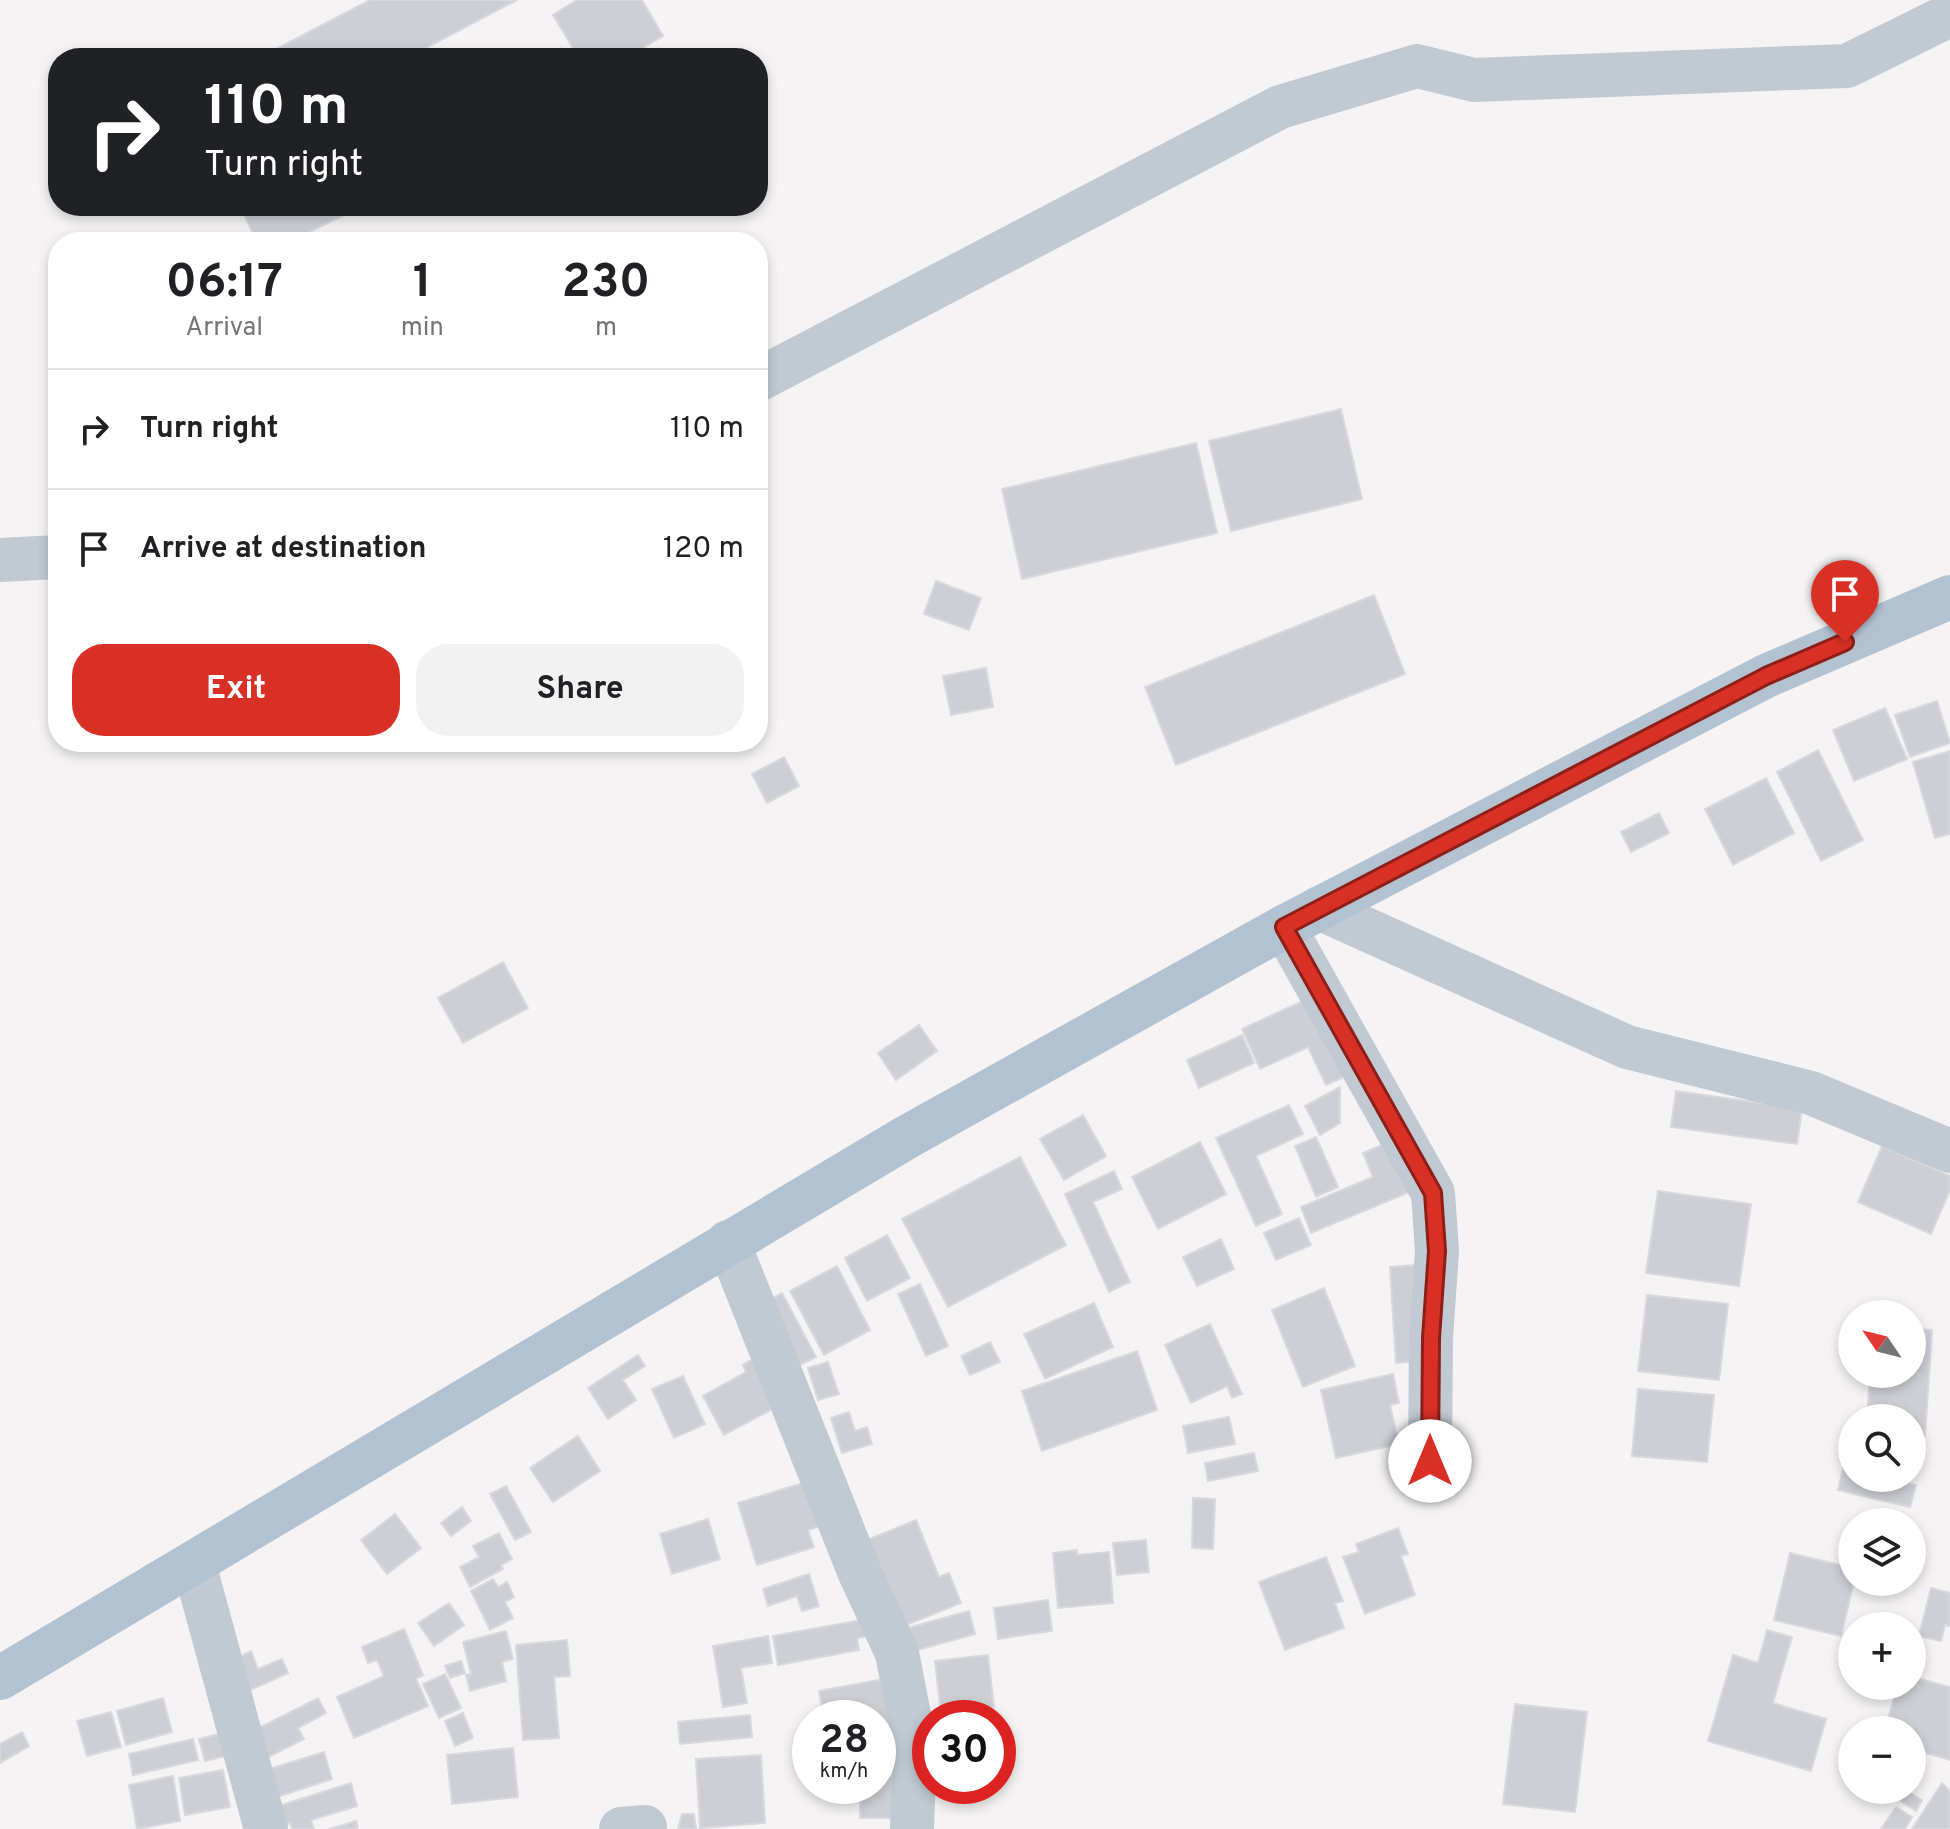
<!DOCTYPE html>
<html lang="en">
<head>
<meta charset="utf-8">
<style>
  body { margin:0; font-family:Overpass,sans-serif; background:#f2f2f2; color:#202124; height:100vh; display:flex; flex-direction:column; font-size:30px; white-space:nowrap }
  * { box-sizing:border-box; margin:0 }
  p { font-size:26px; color:#757577 }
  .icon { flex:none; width:44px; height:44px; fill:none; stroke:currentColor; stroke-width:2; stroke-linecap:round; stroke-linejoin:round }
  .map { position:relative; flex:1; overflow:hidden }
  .details { position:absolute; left:48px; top:232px; width:720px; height:520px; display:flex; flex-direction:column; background:#fff; border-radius:32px; box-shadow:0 4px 12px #0003 }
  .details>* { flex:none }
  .guide { position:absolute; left:48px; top:48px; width:720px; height:168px; border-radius:32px; box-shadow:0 4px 12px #0003; background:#202124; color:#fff; overflow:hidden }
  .needle { width:52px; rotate:305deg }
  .controls { position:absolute; left:1838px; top:1300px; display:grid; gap:16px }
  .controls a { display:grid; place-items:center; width:88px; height:88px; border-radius:50%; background:#fff; box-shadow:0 4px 12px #0003; font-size:40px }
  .speed { position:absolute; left:792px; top:1700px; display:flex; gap:16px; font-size:40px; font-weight:700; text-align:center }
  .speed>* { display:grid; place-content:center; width:104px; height:104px; border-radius:50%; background:#fff; box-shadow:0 4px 12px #0003; line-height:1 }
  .speed small { font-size:20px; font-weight:400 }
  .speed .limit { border:12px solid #d22; background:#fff; color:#111 }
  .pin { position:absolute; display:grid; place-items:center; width:68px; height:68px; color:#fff; margin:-82px -34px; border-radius:50% 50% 50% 0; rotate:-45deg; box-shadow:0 0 8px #0007 }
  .pin .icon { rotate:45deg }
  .me { position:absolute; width:88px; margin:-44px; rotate:0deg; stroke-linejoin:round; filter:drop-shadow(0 0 6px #0008) }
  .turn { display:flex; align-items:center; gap:28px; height:168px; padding:0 24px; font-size:36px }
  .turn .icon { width:104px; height:104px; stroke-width:2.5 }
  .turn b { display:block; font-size:56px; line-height:68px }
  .eta { display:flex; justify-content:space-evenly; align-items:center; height:136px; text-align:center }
  .eta b { font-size:48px; font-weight:700; line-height:56px }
  .button { display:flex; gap:16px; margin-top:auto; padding:16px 24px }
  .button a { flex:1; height:92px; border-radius:32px; background:#d93025; color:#fff; font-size:32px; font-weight:700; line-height:92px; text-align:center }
  .button a+a { background:#f2f2f2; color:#202124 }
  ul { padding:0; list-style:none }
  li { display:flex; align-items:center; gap:24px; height:120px; padding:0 24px; border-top:2px solid #e0e0e0 }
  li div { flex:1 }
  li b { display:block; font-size:30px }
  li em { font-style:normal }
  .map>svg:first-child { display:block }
  .building { fill:#cdcfd5; stroke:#d7d9de; stroke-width:2 }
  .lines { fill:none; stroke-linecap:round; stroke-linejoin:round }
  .minor { stroke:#c1cad2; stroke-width:44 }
  .major { stroke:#b3c2d1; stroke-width:44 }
  .route-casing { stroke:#8d1f18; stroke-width:20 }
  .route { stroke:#d93025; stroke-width:14 }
</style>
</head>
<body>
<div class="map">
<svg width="1950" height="1829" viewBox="0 0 1950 1829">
  <rect width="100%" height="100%" fill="#f5f3f3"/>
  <path class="building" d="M370,0H517L407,58H259Z
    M577,0H642L663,36L626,58H579L553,15Z
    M489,49L494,58H472Z
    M240,206H345L348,213L289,242H257Z
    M1341,409L1362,499L1231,531L1209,441Z
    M1196,443L1217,533L1022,579L1002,489Z
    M936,581L981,598L969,630L924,614Z
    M1374,595L1405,674L1176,765L1145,687Z
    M986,668L993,707L951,715L943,676Z
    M1937,701L1950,743L1910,757L1895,715Z
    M1885,708L1907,759L1854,781L1833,730Z
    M1818,750L1863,840L1821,861L1777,772Z
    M1950,751V834L1935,838L1913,762Z
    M784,757L799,786L767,803L752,774Z
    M1766,778L1794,833L1733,865L1705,809Z
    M1659,813L1669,833L1631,852L1621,832Z
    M503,962L528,1008L463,1043L438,998Z
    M1316,995L1351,1074L1326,1085L1308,1047L1260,1069L1242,1029Z
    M919,1025L937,1051L896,1080L878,1053Z
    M1242,1035L1254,1063L1199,1088L1187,1060Z
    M1340,1087V1123L1320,1135L1305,1106Z
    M1676,1091L1802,1109L1797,1144L1671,1127Z
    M1289,1105L1303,1134L1256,1156L1282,1214L1256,1226L1216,1138Z
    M1083,1115L1106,1156L1064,1180L1040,1139Z
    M1316,1137L1338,1187L1316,1197L1295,1146Z
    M1391,1141L1412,1191L1311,1233L1301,1207L1373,1177L1363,1153Z
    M1200,1142L1226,1194L1158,1229L1132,1177Z
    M1882,1146L1950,1176V1190L1931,1234L1858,1202Z
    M1020,1157L1066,1245L948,1307L902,1219Z
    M1114,1171L1122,1189L1093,1202L1130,1282L1109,1292L1065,1194Z
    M1658,1191L1751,1204L1739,1286L1646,1273Z
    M1299,1218L1311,1245L1276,1260L1264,1233Z
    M887,1235L910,1278L867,1301L845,1258Z
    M1221,1239L1234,1269L1197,1286L1183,1257Z
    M1417,1265L1422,1361L1396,1363L1390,1267Z
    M837,1266L870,1330L824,1355L790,1291Z
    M920,1284L948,1346L926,1356L898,1294Z
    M1324,1288L1355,1366L1303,1387L1272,1310Z
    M782,1293L816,1357L798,1366L764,1303Z
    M1647,1295L1728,1304L1719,1380L1638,1371Z
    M1094,1303L1113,1347L1045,1379L1024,1334Z
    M1210,1324L1242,1394L1232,1398L1227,1386L1191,1403L1165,1345Z
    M1912,1329L1932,1330L1925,1436L1912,1435V1418H1867L1870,1374H1912Z
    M990,1342L1000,1362L970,1375L961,1356Z
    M1137,1351L1157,1410L1042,1451L1022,1391Z
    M762,1354L787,1401L724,1435L703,1396L746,1372L743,1365Z
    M638,1355L645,1366L623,1380L636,1400L608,1419L588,1388Z
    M828,1362L839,1394L818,1400L808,1368Z
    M1393,1374L1399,1403L1390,1405L1399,1444L1336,1458L1321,1390Z
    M683,1376L705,1424L674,1438L652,1389Z
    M1638,1389L1714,1395L1707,1462L1632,1456Z
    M849,1412L855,1431L867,1427L872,1444L842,1453L831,1418Z
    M1229,1417L1235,1444L1188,1453L1183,1426Z
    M578,1436L600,1471L553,1502L530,1468Z
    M1848,1447L1852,1448V1478H1887L1916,1485L1910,1507L1838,1490Z
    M1254,1453L1258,1471L1208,1481L1205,1463Z
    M816,1479L829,1523L808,1530L814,1547L757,1565L738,1503Z
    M506,1486L531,1532L515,1540L490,1494Z
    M1193,1498L1215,1499L1213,1549L1192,1548Z
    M462,1507L471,1521L451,1536L441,1523Z
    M395,1514L421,1548L387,1574L361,1540Z
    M708,1519L720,1559L672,1574L660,1534Z
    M916,1520L939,1577L949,1573L961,1603L894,1630L860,1543Z
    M1398,1528L1408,1554L1401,1556L1415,1595L1365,1614L1343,1557L1359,1552L1356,1544Z
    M499,1533L512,1559L501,1565L503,1569L470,1587L460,1567L479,1557L473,1546Z
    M1146,1540L1149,1572L1117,1575L1113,1543Z
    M1077,1550V1555L1109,1552L1113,1603L1058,1608L1053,1553Z
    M1790,1553L1852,1568L1854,1582L1841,1636L1774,1620Z
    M1326,1557L1343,1601L1335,1603L1344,1628L1285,1650L1259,1582Z
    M809,1574L819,1606L802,1611L797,1596L768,1606L763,1589Z
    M493,1579L498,1587L507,1582L514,1597L505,1602L513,1618L490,1630L471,1591Z
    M1931,1588L1950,1593V1626L1945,1625L1941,1641L1919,1636Z
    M1048,1600L1052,1631L998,1639L994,1608Z
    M449,1603L464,1625L434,1646L418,1623Z
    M969,1611L975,1634L910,1652L904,1629Z
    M879,1617L882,1634L857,1638L859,1650L778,1665L773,1636Z
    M404,1629L423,1675L416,1679L428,1706L354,1738L337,1697L384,1676L377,1660L368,1663L362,1647Z
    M1767,1630L1792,1637L1773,1703L1826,1719L1811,1771L1708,1741L1733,1655L1758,1663Z
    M506,1631L513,1659L502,1662L506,1681L470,1691L466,1675L471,1674L463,1642Z
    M768,1636L772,1663L741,1668L747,1703L723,1707L713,1646Z
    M567,1640L570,1676L554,1677L559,1738L523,1740L516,1645Z
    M251,1651L258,1669L282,1659L288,1673L246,1692L232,1660Z
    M988,1655L994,1707L941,1713L935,1661Z
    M461,1661L465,1673L450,1678L445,1666Z
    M445,1674L461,1708L439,1718L423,1684Z
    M1912,1677L1950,1687V1760L1912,1749V1730H1885L1897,1686H1912Z
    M884,1679L892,1723L878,1726V1718H824L819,1691Z
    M163,1698L172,1732L126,1745L117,1711Z
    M318,1698L326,1713L298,1728L304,1739L265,1759L251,1732Z
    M1515,1704L1587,1712L1575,1812L1503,1804Z
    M111,1712L121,1747L87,1756L77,1721Z
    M463,1713L473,1738L455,1746L445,1721Z
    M750,1715L752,1737L680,1744L678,1722Z
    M231,1731L237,1753L205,1761L199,1739Z
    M22,1732L29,1746L0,1763V1744Z
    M193,1739L198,1760L133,1775L129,1754Z
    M513,1748L518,1797L452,1804L447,1755Z
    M324,1752L332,1779L274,1798L266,1770Z
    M761,1755L765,1823L700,1828L696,1759Z
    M223,1770L230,1807L185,1815L179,1778Z
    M173,1776L180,1821L137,1829L129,1785Z
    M878,1776H896L895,1818H860V1786H878Z
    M351,1783L357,1806L311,1820L314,1829H292L290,1823L284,1825L279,1806Z
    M1942,1783L1950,1791V1829H1912Z
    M1896,1790H1906L1922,1800L1916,1811L1892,1795Z
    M1896,1807L1912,1817L1905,1829H1881Z
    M682,1814H694L696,1829H678Z
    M356,1821L358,1829H329Z"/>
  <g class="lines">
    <path class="minor" d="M758,380L1280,107L1417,66L1474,80L1847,66L1950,15
      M0,560L58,557
      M1319,908L1627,1047L1811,1093L1950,1151
      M1284,927L1433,1193L1437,1251L1431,1338L1430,1461
      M728,1242L859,1571L897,1653L915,1746L912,1829
      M194,1564L266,1829
      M621,1829L645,1827"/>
    <path class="major" d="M0,1678L907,1137L1284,927L1766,676L1950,597"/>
  </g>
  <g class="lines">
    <g class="route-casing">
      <path id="route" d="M1430,1461L1431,1338L1437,1251L1433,1193L1284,927L1766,676L1845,642"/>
    </g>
    <use href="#route" class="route"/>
  </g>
</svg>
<div class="controls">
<a><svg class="needle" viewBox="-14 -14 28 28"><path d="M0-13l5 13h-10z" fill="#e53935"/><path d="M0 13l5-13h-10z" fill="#757577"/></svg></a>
<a><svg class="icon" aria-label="search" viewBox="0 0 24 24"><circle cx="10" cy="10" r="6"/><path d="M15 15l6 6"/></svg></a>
<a><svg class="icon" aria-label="layers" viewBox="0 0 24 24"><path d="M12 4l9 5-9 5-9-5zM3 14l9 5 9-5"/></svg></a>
<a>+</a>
<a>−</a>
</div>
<div class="speed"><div>28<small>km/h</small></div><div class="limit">30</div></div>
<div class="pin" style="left:1845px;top:642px;background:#d93025"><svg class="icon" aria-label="arrive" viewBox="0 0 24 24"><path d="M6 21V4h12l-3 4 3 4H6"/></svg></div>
<svg class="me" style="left:1430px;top:1461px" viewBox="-20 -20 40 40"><circle r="19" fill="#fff"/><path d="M0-13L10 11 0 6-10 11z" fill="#d93025"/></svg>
<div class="guide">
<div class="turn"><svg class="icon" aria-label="right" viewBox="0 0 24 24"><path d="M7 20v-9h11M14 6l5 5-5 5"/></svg><div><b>110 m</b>Turn right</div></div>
</div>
<section class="details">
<div class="eta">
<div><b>06:17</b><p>Arrival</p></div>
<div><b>1</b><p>min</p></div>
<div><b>230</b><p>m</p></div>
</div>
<ul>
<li><svg class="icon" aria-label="right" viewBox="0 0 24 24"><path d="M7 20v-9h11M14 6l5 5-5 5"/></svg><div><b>Turn right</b></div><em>110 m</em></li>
<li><svg class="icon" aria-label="arrive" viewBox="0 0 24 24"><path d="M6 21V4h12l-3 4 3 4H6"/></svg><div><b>Arrive at destination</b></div><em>120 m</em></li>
</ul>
<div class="button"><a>Exit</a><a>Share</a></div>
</section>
</div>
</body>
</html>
